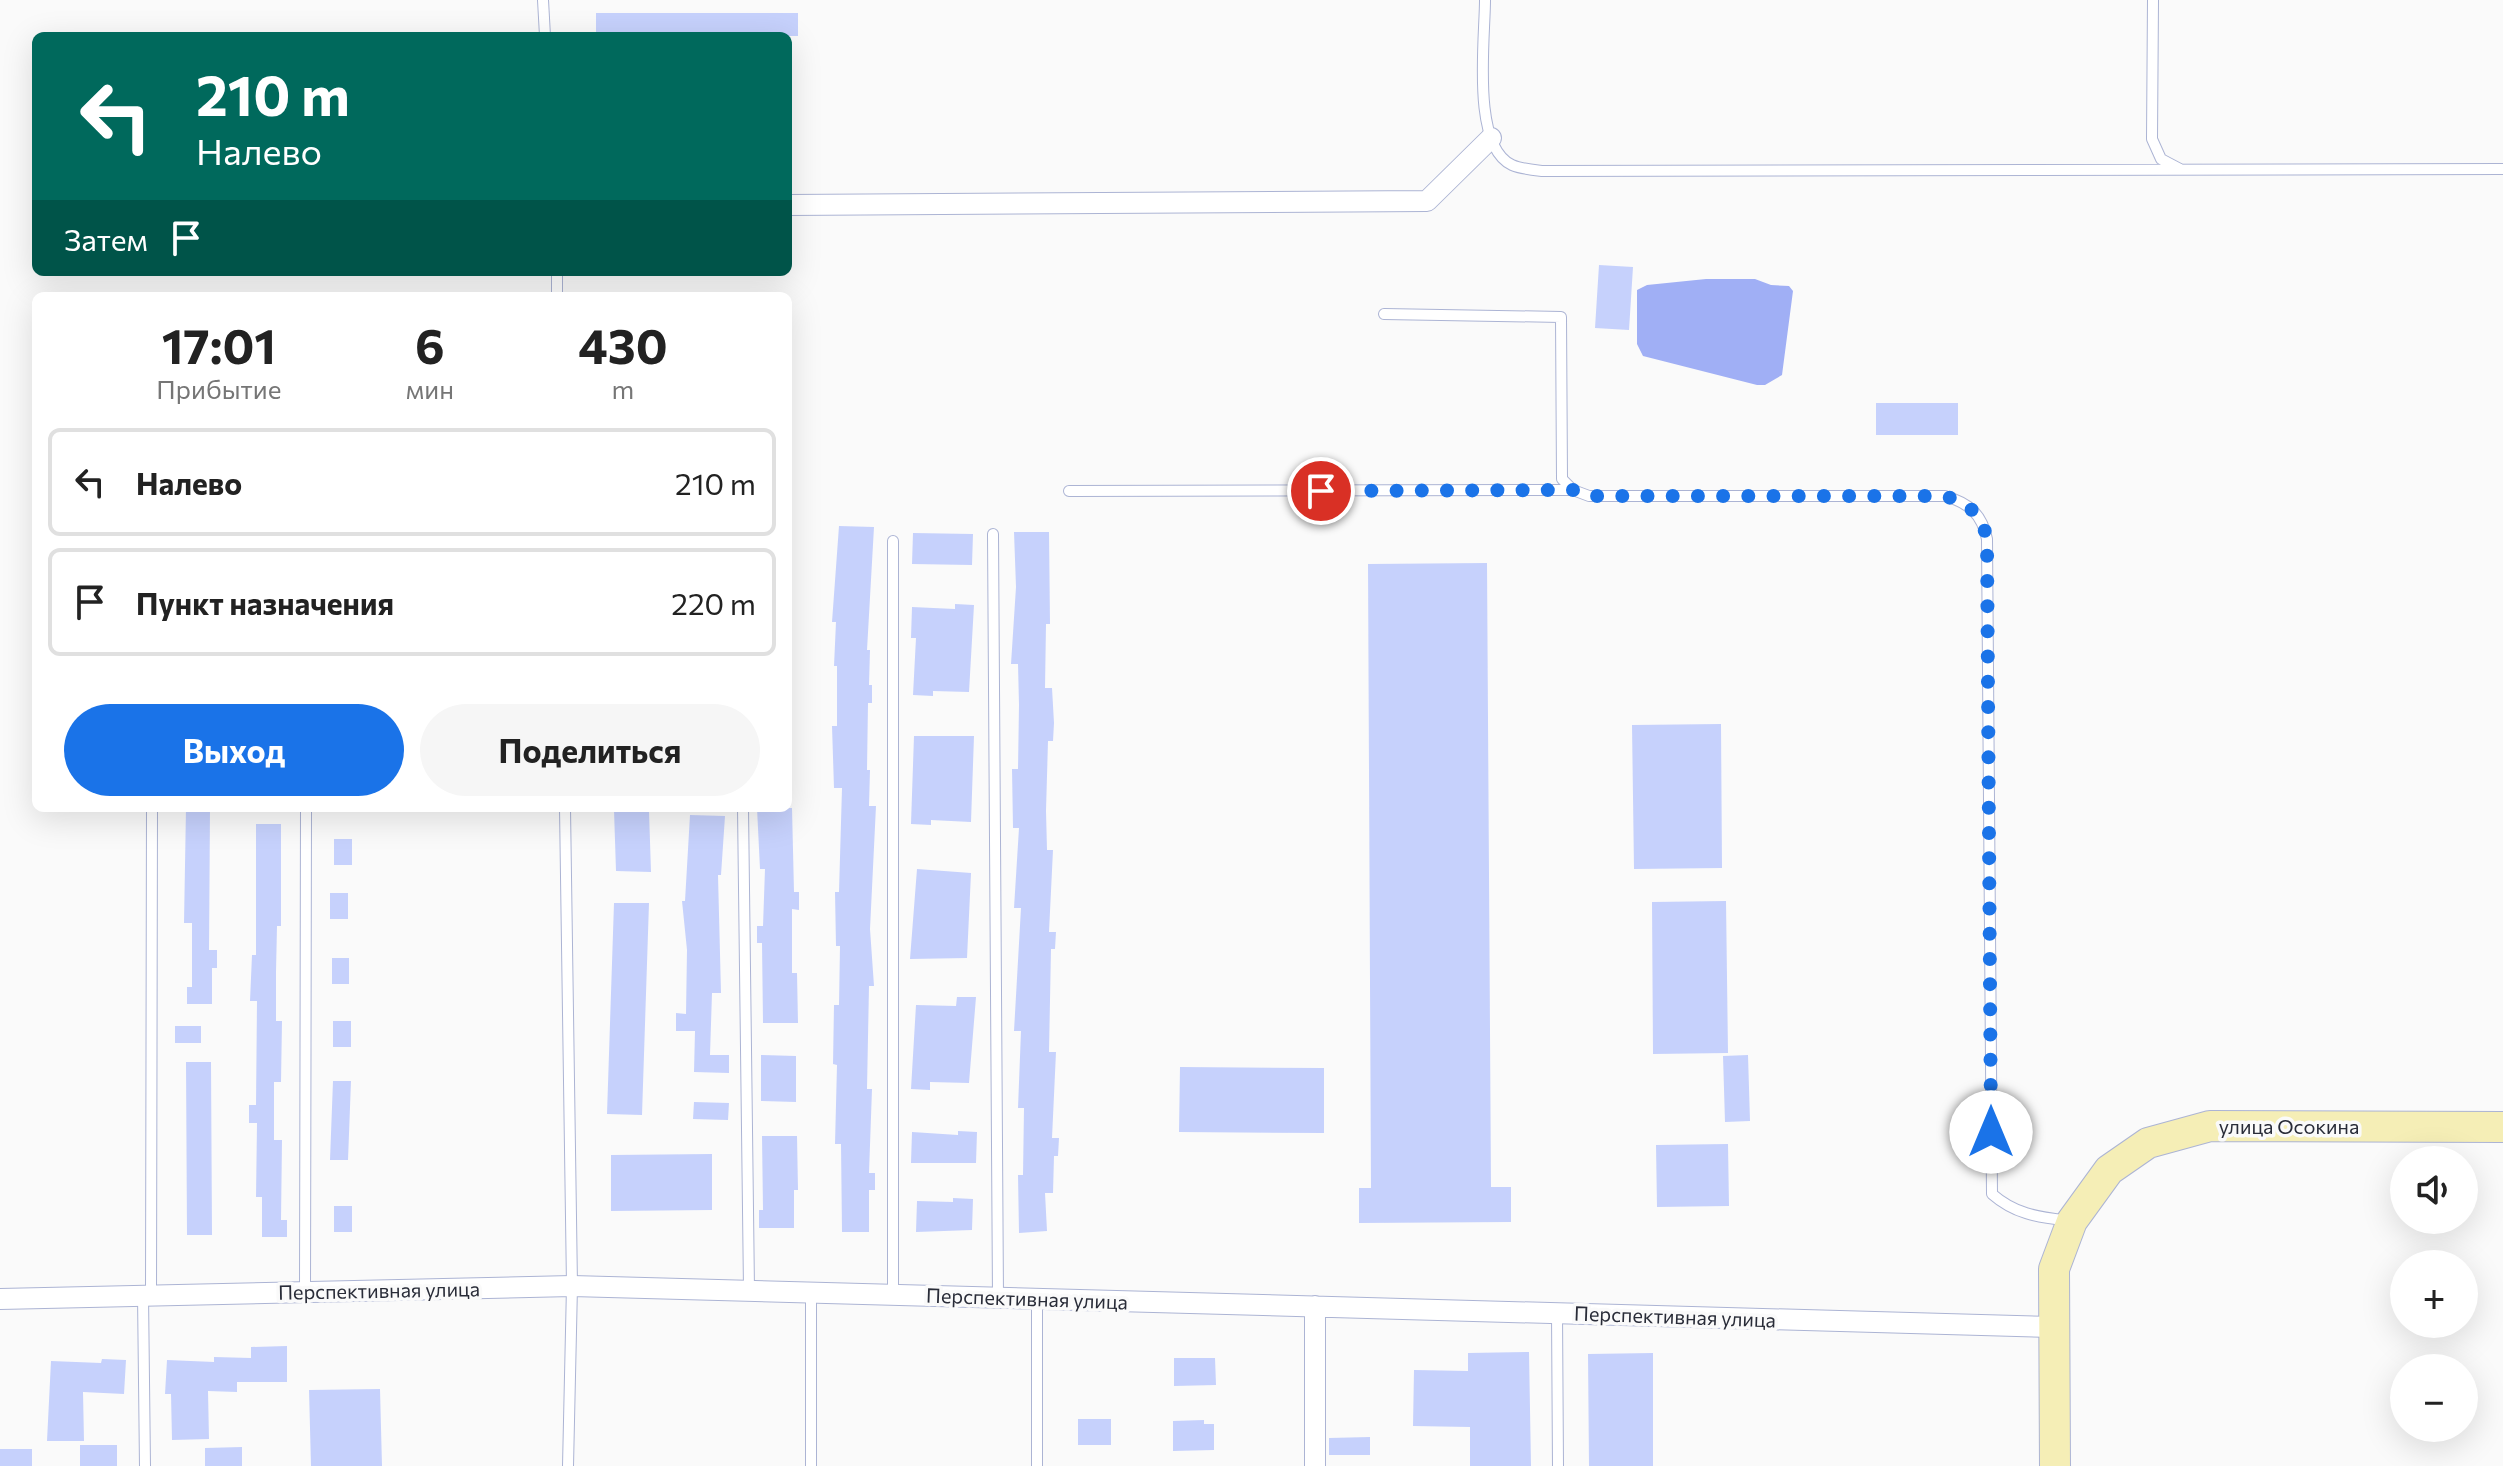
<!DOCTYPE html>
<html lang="ru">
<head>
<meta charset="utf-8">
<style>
  body { margin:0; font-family:Commissioner,sans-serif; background:#f6f6f6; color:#222; height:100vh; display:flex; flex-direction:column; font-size:30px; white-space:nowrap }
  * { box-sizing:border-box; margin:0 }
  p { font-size:26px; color:#767676 }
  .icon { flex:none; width:44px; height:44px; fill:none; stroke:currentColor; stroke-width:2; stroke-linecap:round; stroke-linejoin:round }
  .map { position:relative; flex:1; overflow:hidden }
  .drawer { position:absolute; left:32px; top:292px; width:760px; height:520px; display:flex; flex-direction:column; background:#fff; border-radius:12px; box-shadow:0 8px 32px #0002 }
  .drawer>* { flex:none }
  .guide { position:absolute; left:32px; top:32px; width:760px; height:244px; border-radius:12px; box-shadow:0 8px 32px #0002; background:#00695c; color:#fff; overflow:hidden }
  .fabs { position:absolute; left:2390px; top:1146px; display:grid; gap:16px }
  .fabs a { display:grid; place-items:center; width:88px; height:88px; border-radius:50%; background:#fff; box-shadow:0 8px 32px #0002; font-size:40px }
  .pin { position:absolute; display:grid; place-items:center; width:68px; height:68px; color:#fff; margin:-34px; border:4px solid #fff; border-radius:50%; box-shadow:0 2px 8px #0007 }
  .me { position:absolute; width:88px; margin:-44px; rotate:0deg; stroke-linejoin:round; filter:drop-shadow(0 0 6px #0008) }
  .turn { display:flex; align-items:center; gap:28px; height:168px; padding:0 32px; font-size:36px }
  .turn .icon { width:104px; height:104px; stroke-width:2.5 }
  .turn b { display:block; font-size:56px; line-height:68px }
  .then { display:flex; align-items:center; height:76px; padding:0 32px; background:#0003; gap:16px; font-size:30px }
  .eta { display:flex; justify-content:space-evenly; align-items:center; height:136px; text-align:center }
  .eta b { font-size:48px; font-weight:700; line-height:56px }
  .primary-button { display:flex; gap:16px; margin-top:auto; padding:16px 32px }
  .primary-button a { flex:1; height:92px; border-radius:48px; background:#1a73e8; color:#fff; font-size:32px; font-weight:700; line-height:92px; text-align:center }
  .primary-button a+a { background:#f6f6f6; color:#222 }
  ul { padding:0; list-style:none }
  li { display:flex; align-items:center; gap:24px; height:108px; margin:0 16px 12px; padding:0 16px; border:4px solid #e0e0e0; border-radius:12px }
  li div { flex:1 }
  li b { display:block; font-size:30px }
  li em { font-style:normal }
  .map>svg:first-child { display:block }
  .water { fill:#a0aff5 }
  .building { fill:#c6d1fc }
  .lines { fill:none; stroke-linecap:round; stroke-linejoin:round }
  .lane-casing { stroke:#acb4d4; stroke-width:12 }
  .street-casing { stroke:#acb4d4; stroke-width:22 }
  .secondary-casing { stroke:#acb4d4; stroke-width:32 }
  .lane { stroke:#fff; stroke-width:10 }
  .street { stroke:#fff; stroke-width:20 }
  .secondary { stroke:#f5eeb6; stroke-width:30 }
  .route { stroke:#1a73e8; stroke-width:14; stroke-dasharray:0 25.2 }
  .labels { text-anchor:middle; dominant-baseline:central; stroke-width:7; stroke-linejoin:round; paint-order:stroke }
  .street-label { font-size:20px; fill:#292c38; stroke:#fafafa }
</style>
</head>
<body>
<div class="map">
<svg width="2503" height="1466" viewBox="0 0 2503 1466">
  <rect width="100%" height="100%" fill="#fafafa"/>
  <path class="water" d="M1706,279H1755L1771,285L1789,286L1793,291L1782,375L1765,385H1757L1643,356L1637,344V290L1647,285Z"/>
  <path class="building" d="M596,13H798V36H596Z
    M1599,265L1633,267L1629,330L1595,328Z
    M1876,403H1958V435H1876Z
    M839,526L874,527L867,650H870L869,685H872V703H868L867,770H870L869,806H876L870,929L874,986H869L867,1089H872L869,1173H875V1190H869V1232H842L841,1144H835L837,1065L833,1064L834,1005H839L840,946H836L835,892H839L842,788H834L832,726H837V666H834L836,622H832Z
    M1014,532H1049L1050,624H1046L1045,688H1052L1054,723L1053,741H1048L1046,811L1047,850H1053L1049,932H1056L1055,949H1051L1049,1052H1056L1052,1138H1059L1058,1156H1054L1053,1193H1045L1047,1231L1019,1233L1018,1175H1023L1024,1108H1018L1021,1031H1014L1021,908H1014L1019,828H1013L1012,769H1018L1019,705L1018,664H1011L1016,587Z
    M913,533L973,534L972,565L912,564Z
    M1487,563L1491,1187H1511V1222L1359,1223V1188H1371L1368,564Z
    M955,604L974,605L969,692L933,691V696L913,695L916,638H911L912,607L955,609Z
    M1721,724L1722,868L1634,869L1632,725Z
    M914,736H974L971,822L931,820V825L911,824Z
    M186,808H210L209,950H217V968H212V1004H187V987H192V923H184Z
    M757,808H792L794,892H799V910L792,909V973H797L798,1023H763L762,943H757V926H763L765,869H760Z
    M614,810L649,811L651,872L616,871Z
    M690,815L725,816L721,875H718L721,993H712L710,1055H729V1073L694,1072L695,1031H676V1013L686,1014L687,950L682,901H685Z
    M256,824H281V926H277L276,972V1021H282L281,1082H274V1140H282L281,1220H287V1237H262V1197H256L257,1123H249V1105H256L257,1001H250L252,955H256Z
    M334,839H352V865H334Z
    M917,869L971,873L967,958L910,959Z
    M330,893H348V919H330Z
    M1726,901L1728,1053L1653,1054L1652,902Z
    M614,903H649L642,1115L607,1114Z
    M332,958H349V984H332Z
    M957,997H976L969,1083L930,1082V1090L911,1089L916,1005L956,1006Z
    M333,1021H351V1047H333Z
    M175,1026H201V1043H175Z
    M761,1055L796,1056V1102L761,1101Z
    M1748,1055L1750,1121L1725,1122L1723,1056Z
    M186,1062H211L212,1235H187Z
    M1180,1067L1324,1068V1133L1179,1132Z
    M333,1081H351L348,1160H330Z
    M694,1102L729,1103L728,1120L693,1119Z
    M958,1131L977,1132L976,1163H911L912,1132L958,1135Z
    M762,1136H797L798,1190H794V1228H759V1210H763Z
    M1728,1144L1729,1206L1657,1207L1656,1145Z
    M712,1154V1210L611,1211V1155Z
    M953,1198L973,1199L972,1230L916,1232L917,1201L953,1202Z
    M334,1206H352V1232H334Z
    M287,1346V1382H237V1392L208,1391L209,1439L172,1440L171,1394H165L167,1360L214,1362V1357L251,1358V1347Z
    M1529,1352L1531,1466H1470V1427L1413,1426L1414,1370L1468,1371V1353Z
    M1653,1353V1466H1589L1588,1354Z
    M1174,1358H1215L1216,1385L1174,1386Z
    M102,1359L126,1360L124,1394L83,1392L84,1441H47L51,1361L101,1363Z
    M380,1389L382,1466H311L309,1390Z
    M1078,1419H1111V1445H1078Z
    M1204,1420V1424H1214V1450L1173,1451V1421Z
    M1370,1437V1455H1329V1438Z
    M80,1445H117V1466H80Z
    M242,1447V1466H205V1448Z
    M0,1449H32V1466H0Z"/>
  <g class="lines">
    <g class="lane-casing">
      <path id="lane" d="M543,0L545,36
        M1485,0C1485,39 1471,146 1512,165C1521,169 1534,170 1543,171L2503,169
        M2153,0L2152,139L2161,159L2180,169
        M557,272V296
        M1384,314L1561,317L1562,479L1573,490L1589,496H1945C1969,503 1982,514 1987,539L1992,1194C2016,1215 2039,1217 2070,1221
        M1069,491L1573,490
        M993,534L998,1297
        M565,808L572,1286L568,1466
        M743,808L749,1290
        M305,1291L306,808
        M811,1292V1466
        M893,1294V541
        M143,1295L145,1466
        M151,1295L152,808
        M1037,1298V1466
        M1557,1313L1558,1466"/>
    </g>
    <g class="street-casing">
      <path id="street" d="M788,205L1427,201L1491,138
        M0,1299L572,1286L2054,1327
        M1315,1466V1306"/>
    </g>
    <g class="secondary-casing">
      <path id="secondary" d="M2055,1466L2054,1269L2072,1221L2109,1170L2148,1143L2210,1126L2503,1127"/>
    </g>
    <use href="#lane" class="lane"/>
    <use href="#street" class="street"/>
    <use href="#secondary" class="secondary"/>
  </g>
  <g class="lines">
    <path class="route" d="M1321,491L1573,490L1589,496H1945C1969,504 1981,513 1987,539L1991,1132"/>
  </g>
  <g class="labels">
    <g class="street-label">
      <text x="2289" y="1126">улица Осокина</text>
      <text transform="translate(379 1290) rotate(-1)">Перспективная улица</text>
      <text transform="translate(1027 1298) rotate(2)">Перспективная улица</text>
      <text transform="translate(1675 1316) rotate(2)">Перспективная улица</text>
    </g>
  </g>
</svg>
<div class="fabs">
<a><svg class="icon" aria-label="sound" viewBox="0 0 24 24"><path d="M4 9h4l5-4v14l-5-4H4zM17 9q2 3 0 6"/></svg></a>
<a>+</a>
<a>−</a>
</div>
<div class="pin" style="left:1321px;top:491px;background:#d93025"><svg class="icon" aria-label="arrive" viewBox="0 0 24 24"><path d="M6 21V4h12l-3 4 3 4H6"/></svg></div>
<svg class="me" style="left:1991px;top:1132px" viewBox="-20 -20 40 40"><circle r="19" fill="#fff"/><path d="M0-13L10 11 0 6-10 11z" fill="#1a73e8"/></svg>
<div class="guide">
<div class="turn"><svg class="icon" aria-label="left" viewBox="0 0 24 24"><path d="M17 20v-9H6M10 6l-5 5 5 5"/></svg><div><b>210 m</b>Налево</div></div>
<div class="then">Затем<svg class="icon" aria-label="arrive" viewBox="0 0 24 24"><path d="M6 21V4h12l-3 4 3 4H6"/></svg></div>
</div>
<section class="drawer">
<div class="eta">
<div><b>17:01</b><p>Прибытие</p></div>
<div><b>6</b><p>мин</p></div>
<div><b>430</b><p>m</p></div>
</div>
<ul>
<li><svg class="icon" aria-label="left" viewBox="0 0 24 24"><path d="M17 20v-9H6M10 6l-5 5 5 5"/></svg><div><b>Налево</b></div><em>210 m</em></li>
<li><svg class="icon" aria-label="arrive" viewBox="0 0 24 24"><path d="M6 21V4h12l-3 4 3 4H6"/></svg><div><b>Пункт назначения</b></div><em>220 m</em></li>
</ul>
<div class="primary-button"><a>Выход</a><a>Поделиться</a></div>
</section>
</div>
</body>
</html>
